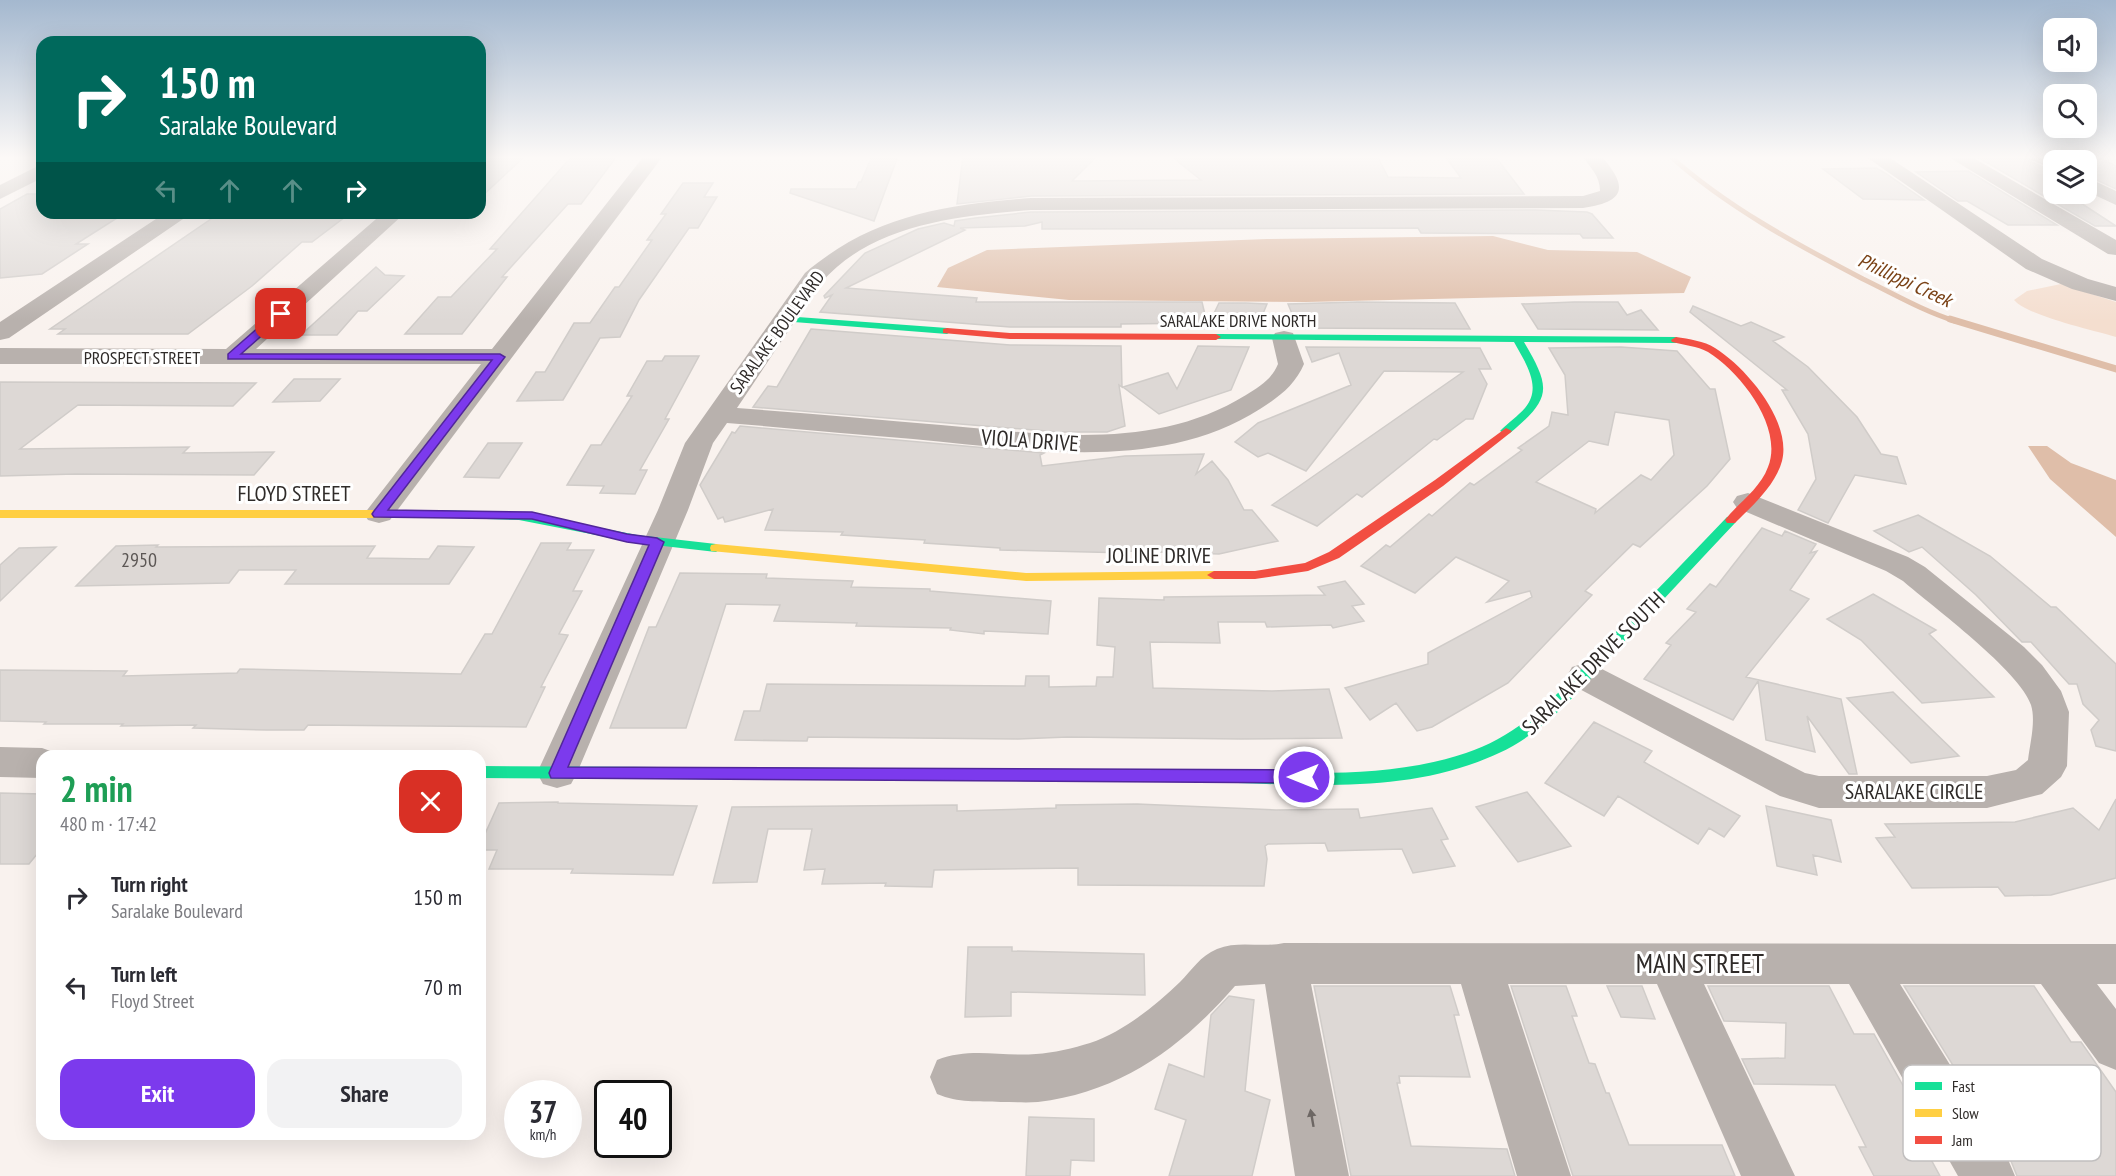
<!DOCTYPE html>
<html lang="en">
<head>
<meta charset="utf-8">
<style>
  body { margin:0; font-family:"PT Sans Narrow",sans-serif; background:#f2f2f3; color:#2b2b33; height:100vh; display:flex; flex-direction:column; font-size:22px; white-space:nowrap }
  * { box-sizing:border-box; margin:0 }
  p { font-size:20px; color:#7c7c81 }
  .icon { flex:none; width:33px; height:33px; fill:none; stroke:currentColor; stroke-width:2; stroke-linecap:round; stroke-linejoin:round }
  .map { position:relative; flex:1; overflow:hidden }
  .sheet { position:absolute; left:36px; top:750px; width:450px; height:390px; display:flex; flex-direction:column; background:#fff; border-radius:18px; box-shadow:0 6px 24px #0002 }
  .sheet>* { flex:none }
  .top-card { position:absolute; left:36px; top:36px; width:450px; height:183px; border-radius:18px; box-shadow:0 6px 24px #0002; background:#00695c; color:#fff; overflow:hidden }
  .buttons { position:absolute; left:2043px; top:18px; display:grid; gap:12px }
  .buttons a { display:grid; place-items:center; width:54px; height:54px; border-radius:12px; background:#fff; box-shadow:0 6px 24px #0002; font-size:30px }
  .speed { position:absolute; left:504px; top:1080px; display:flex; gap:12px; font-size:30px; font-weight:700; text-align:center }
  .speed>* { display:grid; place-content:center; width:78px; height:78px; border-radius:50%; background:#fff; box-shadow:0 6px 24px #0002; line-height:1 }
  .speed small { font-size:15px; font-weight:400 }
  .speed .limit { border:3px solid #111; border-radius:9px; background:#fff; color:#111 }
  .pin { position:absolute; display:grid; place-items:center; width:51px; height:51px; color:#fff; margin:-26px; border-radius:12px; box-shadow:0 3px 9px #0006 }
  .me { position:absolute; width:66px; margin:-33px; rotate:270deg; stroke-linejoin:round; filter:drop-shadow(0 0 4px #0008) }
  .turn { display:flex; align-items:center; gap:21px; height:126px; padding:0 24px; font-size:27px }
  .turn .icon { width:78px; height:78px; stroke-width:2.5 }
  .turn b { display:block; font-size:42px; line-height:51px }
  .lanes { display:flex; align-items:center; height:57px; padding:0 24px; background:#0003; justify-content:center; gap:30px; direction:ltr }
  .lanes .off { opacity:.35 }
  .round { display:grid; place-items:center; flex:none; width:63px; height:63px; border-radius:18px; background:#f2f2f3 }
  .summary { display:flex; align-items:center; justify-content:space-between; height:102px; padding:0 24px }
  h1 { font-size:36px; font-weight:700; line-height:45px; color:#1e9e55 }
  .cta { display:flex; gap:12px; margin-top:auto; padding:12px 24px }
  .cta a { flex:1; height:69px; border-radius:18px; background:#7c3aed; color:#fff; font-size:24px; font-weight:700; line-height:69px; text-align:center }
  .cta a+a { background:#f2f2f3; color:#2b2b33 }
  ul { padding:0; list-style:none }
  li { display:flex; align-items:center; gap:18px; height:90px; padding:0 24px }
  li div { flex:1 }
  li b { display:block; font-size:22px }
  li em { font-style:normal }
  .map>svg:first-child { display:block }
  .green { fill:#f4decf }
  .water { fill:#dfbea9 }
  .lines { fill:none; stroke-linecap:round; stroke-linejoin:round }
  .stream-far1 { stroke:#dfbea9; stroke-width:5 }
  .stream { stroke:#dfbea9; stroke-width:7 }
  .building { fill:#ddd8d5; stroke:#d0ccc9; stroke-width:1.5; fill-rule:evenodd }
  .street { fill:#b8b1ad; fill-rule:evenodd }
  .fast { fill:#16e098; fill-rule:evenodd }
  .slow { fill:#ffcf43; fill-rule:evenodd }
  .jam { fill:#f24e42; fill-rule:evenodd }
  .oneway { fill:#6d6764 }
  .route { fill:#7c3aed; stroke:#51269a; stroke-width:1.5 }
  .labels { text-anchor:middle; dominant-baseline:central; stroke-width:6; stroke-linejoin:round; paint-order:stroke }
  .far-street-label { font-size:18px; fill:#2f2b29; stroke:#fff }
  .far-water-label { font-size:20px; font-style:italic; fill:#7a4216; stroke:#fff }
  .number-label { font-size:20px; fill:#5c5755 }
  .street-label { font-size:22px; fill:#2f2b29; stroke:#fff }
  .near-street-label { font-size:27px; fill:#2f2b29; stroke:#fff }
  .key { fill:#fff; stroke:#c1bfbf; stroke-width:1.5 }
  .key-label { font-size:16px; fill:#2f2b29 }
</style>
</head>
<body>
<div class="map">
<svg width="2116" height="1176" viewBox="0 0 2116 1176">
  <rect width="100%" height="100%" fill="#f9f2ee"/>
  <path class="green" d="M2061,284L2116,302V337C2093,330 2028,316 2014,300L2027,291Z"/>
  <path class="water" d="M1493,236L1548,250L1637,252L1691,277L1684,293L1306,302L1069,300L937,287L948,268L987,250L1267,239Z
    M2028,446H2047L2071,463L2116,480V537L2050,479Z"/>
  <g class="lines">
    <path class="stream-far1" d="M1670,156C1727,207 1796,244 1863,279C1894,294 1923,311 1955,321"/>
    <path class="stream" d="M1950,319L2116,369"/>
  </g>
  <path class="building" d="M480,156H525L480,198Z
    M572,156H617L581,204H568L502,277H507L462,334H405L438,297H451L497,249H490Z
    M872,156H898L874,221L790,193L791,189H856L859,182H861Z
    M963,156H1097L1072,181L1201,180L1171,156H1377L1388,177L1461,178L1445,156H1495L1524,194L1031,196L957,204Z
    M1979,158H2028L2031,162L2054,172V194H2086L2092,196H2070L2116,226H2095Z
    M2061,158H2100L2116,166V189L2086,175V160H2062Z
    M1876,168L1885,173L1924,200L1863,199L1823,169Z
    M1968,171L2057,225H2008L1967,201H1958L1916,172Z
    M683,183H713L704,197H717L698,228H689L639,300L620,337L600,338L563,400L517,401L536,372H545L574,323H590L615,287H619L652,240H647L666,214H661Z
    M27,194H42V213H125L76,244H88L42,274L0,278V209Z
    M1536,210L1587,212L1592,214L1613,238H1583L1580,234L1421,233L1418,228L1042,229V222L1025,226L960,228L965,230L846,288L977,298L976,302H1202L1207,323L1121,324V327H1010L820,312L832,295L825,298L824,296L865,253L918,229L944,223L954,226L955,221L975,218L1031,212Z
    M214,217H345L312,242H302L252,286L188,334H58L65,329H50Z
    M376,267L385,275L404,276L367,311H358L337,335H301Z
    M1358,302L1455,303L1470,329L1298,328L1288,304Z
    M1574,302H1618L1627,315L1641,310L1658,330L1538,329L1522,304Z
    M1219,303H1246L1267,304L1257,328H1207Z
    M1693,306L1741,326L1751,322L1784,337L1773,341L1808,367L1857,417L1881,454L1897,457L1906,484L1855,475L1828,523L1798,510L1816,479L1808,434L1782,390H1787L1690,312Z
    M811,329L1010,345L1121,346L1122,387L1119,385L1125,426L1107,432H1059L753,407L768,386L777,387Z
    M1198,346L1249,347L1231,390L1159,414L1123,387L1168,373L1177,389Z
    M1306,347L1480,348L1491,369H1479L1487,384L1473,419H1466L1437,440L1434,439L1362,497L1357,494L1317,526L1272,505L1463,372L1384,371L1306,471L1268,453L1258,457L1235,442L1258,423L1351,385L1339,353L1312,362Z
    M1621,347L1677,351L1710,389H1715L1730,459L1707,486L1640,547L1633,544L1585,591L1592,595L1508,683L1432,727L1417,731L1396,703L1370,720L1345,688L1428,664V653L1532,597L1530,591L1487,602L1509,581L1456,557L1415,593L1361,566L1386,545L1390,547L1429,514L1432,516L1470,483L1474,485L1522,450L1518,448L1549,426L1552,412L1568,415L1565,375L1549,348ZM1615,412L1669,420L1674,455L1651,480L1641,475L1595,513L1596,509L1536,482L1589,441L1608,445Z
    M665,356H699L665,419H669L640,470H647L635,494L600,493L604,486L567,485L591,445H601L632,396H627L647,361H662Z
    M294,379H340L320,401L273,402Z
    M0,382L256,383L233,406L78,405L20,449L189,447L183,453L274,452L254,475L76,474L0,476Z
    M740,426L1044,453L1040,455L1042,466L1125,456L1204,454L1196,474L1212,461L1228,480L1244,510H1252L1278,541L1219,554L1129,551V553L1000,550V548L924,543L925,540L841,535L843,532L765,530L773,509L725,522L723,517L718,519L700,485L732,432L735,433Z
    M488,443H522L499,478L464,477Z
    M1918,515L1990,556L2051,607H2056L2116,664V751L2096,746L2091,730L2099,720L2083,704L2077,684H2069L2031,642H2022L1976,595L1922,547L1909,552L1874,531Z
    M1762,528L1782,536L1785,531L1816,544L1810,553L1817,551L1790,590L1809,599L1746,677L1841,699L1857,774H1849L1807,716L1815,752L1766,740L1758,681L1733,720L1644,679L1671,645L1666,643L1696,612L1687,609L1710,584L1716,587Z
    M541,543H571L567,550H594L573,591H582L559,634L568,635L541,687H545L526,727L308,725L304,730H266L193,728L196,725L121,726L123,724H44L46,722L0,721V670L127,671L123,676L237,673L240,669L461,674L485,634H492Z
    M158,545L156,547L375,546L367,558L429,559L438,546L474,547L449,584H285L296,570H239L229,583L76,586L116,546Z
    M56,547L0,601V565L19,548Z
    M680,573L767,574L766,578L853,581L851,587L930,589V591L1051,601L1048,634L984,631V634L950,630L951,628L856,626L857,623L774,621L780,605L726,604L686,728H610L649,627H656Z
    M1345,581L1364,604L1352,606L1364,621L1333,628L1331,625L1267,627L1265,622H1218L1220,643L1150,642L1153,688L1272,691L1329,689L1342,738L1241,739L1068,737L1018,739L808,737L807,741L735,740L744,711H760L767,684L1025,686L1026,676H1049V687L1096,686L1097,677H1113L1115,647L1097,645L1099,598L1164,600V597L1325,595L1318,587Z
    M1873,594L1936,630L1929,634L1994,697L1922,703L1861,640L1827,619Z
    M1893,692L1959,756L1911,763L1847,698Z
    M1594,722L1652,751L1644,762L1740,816L1724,837L1709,828L1698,844L1618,796L1604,816L1545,783Z
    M1527,792L1571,846L1518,862L1476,807Z
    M0,793L42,794V848L29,864H0Z
    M2116,799V878L2051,895L2005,896L1998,887L1912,888L1876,838L1895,837L1885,824L2015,822L2073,808L2099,830Z
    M558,802V803L697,806L673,875L571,873L573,869H489L497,850H480V845L499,803Z
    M1137,804L1276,810L1358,809L1360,818L1432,808L1448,839L1441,840L1455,866L1413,873L1402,849L1328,851L1325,843L1268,844L1265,846L1267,859L1264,886L1078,885V868L934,870L932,887L885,886L886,883L822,884L825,869L804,870L812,829H768L757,882L713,883L732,807L957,805V811L1056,808V805Z
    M1766,806L1831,820L1841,862L1813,855L1817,875L1777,866Z
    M968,947H1012V951L1144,954L1145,995L1011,992V1016L965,1017Z
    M1314,986H1450L1459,1015H1454L1470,1077L1399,1076L1400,1083H1397L1411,1146L1507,1149L1515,1176H1351Z
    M1511,986H1566L1577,1016H1572L1589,1063L1595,1064L1606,1093H1609L1629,1145H1722L1735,1176H1573Z
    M1607,986H1642L1655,1019L1621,1017Z
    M1708,986H1829L1854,1034H1874L1928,1130H1915L1940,1176H1874L1859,1147H1866L1835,1085L1754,1084L1742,1059L1785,1058L1786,1023L1724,1021Z
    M1904,986H2034L2071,1042H2081L2116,1092V1176H2017L2009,1156Z
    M1229,996L1254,1000L1245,1091L1270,1100L1252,1176H1169L1186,1120L1155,1109L1169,1064L1204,1077L1211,1015Z
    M1029,1117L1094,1119V1161L1071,1160L1070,1176H1026Z"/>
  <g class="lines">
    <path class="street" d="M644,156H663L390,520L379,523L368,520L364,514L481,364H0V348L226,349L383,213H405L256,349H492Z
      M1582,156H1601C1630,188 1624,202 1583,208L1031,210C959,216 871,224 821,283C810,295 802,311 793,324C774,352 756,380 737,408C805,413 873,419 941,425C1044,434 1154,452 1246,395C1259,387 1272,379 1278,364L1272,338L1275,333L1284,331L1293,333L1304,364C1295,385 1279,397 1260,409C1158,474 1026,449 913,439C851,434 789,428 727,423L713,443L688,510L577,773L571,784L557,788L543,784L537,773L658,510L685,443L805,273C873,215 945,205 1031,198L1583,196L1600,191C1600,176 1591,168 1582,156Z
      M1865,156H1887L2042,259L2088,279L2116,287V301L2072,289L2026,269Z
      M1947,156H1970L2116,240V255L2108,254Z
      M2029,156H2052L2060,160H2054V170L2032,160Z
      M42,164V178L0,199V185Z
      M2086,177L2116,191V205L2086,191Z
      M165,213H189L186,217L9,338L0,340V322Z
      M1748,493L1908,557L1925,567L2024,647L2042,665L2061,691L2069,712L2067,766L2061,777L2042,794L1987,808H1819L1780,796L1572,685L1567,676L1572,667L1585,663L1598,667L1805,773L1819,776H1987L2016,770L2028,760C2030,743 2036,721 2031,705C2021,672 1932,606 1903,581L1886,571L1737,508L1733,502L1737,496Z
      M0,747L42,748L56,753L58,756H42V778L0,777Z
      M1284,943L2116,944V984H2097L2116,1009V1070L2099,1063L2041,984H1900L2007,1157L2015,1176H1958L1849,984H1704L1795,1176H1741L1657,984H1508L1571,1176H1517L1461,984H1311L1349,1176H1295L1265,984L1235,986C1182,1047 1121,1092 1038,1102C1026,1103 1013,1102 1001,1102C977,1101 959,1103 937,1094L930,1077L937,1060C970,1047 1002,1057 1036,1054C1053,1053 1074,1048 1090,1043C1123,1032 1155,1006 1180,982C1192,970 1200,956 1217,949C1239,940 1261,948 1284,943Z"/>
    <path class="fast" d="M784,316L947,328L952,331L947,334L781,321L779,319Z
      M1216,334L1676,337L1681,340L1676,343L1524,342C1551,388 1552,398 1510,433L1506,434L1500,431C1508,423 1518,416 1525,408C1543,387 1525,362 1514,342L1212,339L1211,337Z
      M428,510L519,512L637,535L716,544L722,548L716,552L637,543L519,520L424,517L422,514L424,511Z
      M1731,516L1735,517L1737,520L1735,523C1698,562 1661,602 1624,642C1586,682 1551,729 1499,753C1408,796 1301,784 1204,782L1198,780L1196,776L1198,772L1204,770C1291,772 1382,781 1466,753C1528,733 1570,681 1613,635C1651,596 1689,557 1727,517Z
      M480,766L864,768L870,770L872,774L870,778L864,780L480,778Z"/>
    <path class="slow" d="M0,510H428L434,514L428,518H0Z
      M716,544L1026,573L1214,571L1221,575L1214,579L1026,581L711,551L710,548L711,545Z"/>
    <path class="jam" d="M947,328L1010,333L1216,334L1221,337L1216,340L1010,339L943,333V329Z
      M1676,337C1689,339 1704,341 1715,348C1747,368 1792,422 1782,461C1775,486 1753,505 1735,523H1727L1725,520C1739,502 1760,489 1768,467C1784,427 1740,372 1708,352C1697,346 1684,345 1672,342L1671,340Z
      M1506,428L1512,431L1510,433L1443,486L1339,558L1308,571L1255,579H1214L1207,575L1214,571H1255L1305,563L1329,552L1435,480Z
      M864,768L1204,770L1210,772L1212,776L1210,780L1204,782L864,780L858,778L856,774L858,770Z"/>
  </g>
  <defs><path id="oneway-solid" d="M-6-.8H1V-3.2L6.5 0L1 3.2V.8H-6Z" transform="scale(1.5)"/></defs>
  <use class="oneway" href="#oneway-solid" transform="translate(1312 1118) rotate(-100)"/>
  <linearGradient id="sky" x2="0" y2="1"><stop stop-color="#a4b8cf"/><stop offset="0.49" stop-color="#fcf9f7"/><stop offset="1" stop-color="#fcf9f7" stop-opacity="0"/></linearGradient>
  <rect width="2116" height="321" fill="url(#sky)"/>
  <path class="route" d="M277,311L286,314L241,354H500L505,357L388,510L532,512L627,534L657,538L664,542L568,767L1304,770L1309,772L1312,777L1309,781L1304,783L551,778L549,773L649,545L627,542L532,519L374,517L372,514L374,511L492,360L228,359V354Z"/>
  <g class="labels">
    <g class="far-street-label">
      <text x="1238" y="320">SARALAKE DRIVE NORTH</text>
      <text transform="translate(777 332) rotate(-54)">SARALAKE BOULEVARD</text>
      <text x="142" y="357">PROSPECT STREET</text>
    </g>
    <g class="far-water-label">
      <text transform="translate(1905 280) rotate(25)">Phillippi Creek</text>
    </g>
    <g class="number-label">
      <text x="139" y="560">2950</text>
    </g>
    <g class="street-label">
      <text transform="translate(1030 440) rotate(4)">VIOLA DRIVE</text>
      <text x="294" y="493">FLOYD STREET</text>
      <text x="1159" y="555">JOLINE DRIVE</text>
      <text transform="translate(1593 663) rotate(-45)">SARALAKE DRIVE SOUTH</text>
      <text x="1914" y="791">SARALAKE CIRCLE</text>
    </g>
    <g class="near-street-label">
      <text x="1700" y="963">MAIN STREET</text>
    </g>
  </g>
  <rect x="1903" y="1065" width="198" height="96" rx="9" class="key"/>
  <rect x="1915" y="1082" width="27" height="8" fill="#16e098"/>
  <rect x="1915" y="1109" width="27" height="8" fill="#ffcf43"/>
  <rect x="1915" y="1136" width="27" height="8" fill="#f24e42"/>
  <g class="key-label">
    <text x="1952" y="1092">Fast</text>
    <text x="1952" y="1119">Slow</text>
    <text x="1952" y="1146">Jam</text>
  </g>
</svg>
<div class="buttons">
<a><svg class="icon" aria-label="sound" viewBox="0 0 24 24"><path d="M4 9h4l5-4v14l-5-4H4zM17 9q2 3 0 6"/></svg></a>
<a><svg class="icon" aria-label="search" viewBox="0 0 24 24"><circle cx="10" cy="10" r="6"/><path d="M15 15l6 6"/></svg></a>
<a><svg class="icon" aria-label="layers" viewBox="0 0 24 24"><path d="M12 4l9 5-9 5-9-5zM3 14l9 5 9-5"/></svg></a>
</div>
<div class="speed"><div>37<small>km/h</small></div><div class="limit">40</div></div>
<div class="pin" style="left:281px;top:314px;background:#d93025"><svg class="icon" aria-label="arrive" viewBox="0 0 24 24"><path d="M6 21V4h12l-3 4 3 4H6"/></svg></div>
<svg class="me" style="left:1304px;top:777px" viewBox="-20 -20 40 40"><circle r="17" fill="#7c3aed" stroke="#fff" stroke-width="3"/><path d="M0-11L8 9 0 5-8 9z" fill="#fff"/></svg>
<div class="top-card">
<div class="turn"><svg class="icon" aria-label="right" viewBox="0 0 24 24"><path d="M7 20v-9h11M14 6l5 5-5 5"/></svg><div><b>150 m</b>Saralake Boulevard</div></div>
<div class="lanes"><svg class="icon off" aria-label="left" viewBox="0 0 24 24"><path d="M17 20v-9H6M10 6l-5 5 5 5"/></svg><svg class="icon off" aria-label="ahead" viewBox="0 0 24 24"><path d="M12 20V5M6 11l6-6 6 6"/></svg><svg class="icon off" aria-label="ahead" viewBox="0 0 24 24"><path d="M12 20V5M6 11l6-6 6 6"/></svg><svg class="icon" aria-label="right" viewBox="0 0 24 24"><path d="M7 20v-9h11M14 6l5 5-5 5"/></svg></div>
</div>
<section class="sheet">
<div class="summary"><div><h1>2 min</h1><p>480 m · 17:42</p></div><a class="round" style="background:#d93025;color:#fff"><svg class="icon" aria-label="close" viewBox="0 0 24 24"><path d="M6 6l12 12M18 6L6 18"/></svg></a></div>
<ul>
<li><svg class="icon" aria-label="right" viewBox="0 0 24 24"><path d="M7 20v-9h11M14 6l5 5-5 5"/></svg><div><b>Turn right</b><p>Saralake Boulevard</p></div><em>150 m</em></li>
<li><svg class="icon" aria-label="left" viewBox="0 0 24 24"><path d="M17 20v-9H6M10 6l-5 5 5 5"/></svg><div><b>Turn left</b><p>Floyd Street</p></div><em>70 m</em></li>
</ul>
<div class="cta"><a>Exit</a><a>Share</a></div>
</section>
</div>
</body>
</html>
